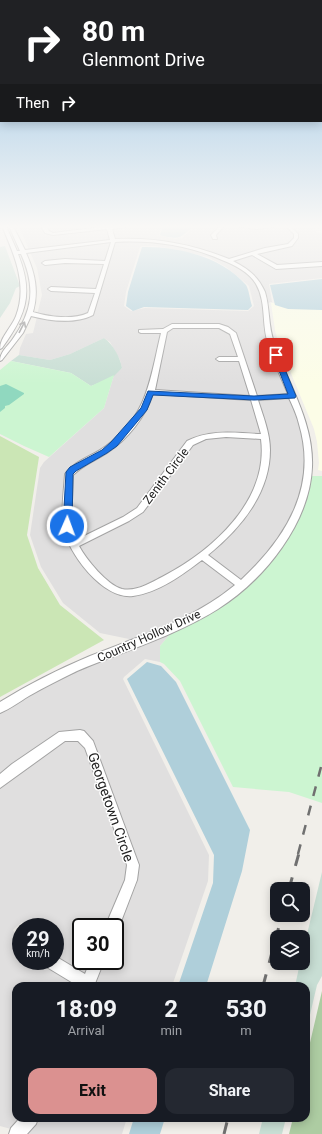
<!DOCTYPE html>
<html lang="en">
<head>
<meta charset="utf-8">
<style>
  body { margin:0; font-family:Roboto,sans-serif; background:#242831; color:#f1f3f6; height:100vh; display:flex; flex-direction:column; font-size:15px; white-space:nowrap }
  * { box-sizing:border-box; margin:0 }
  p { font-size:13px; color:#9ea1a6 }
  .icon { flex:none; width:22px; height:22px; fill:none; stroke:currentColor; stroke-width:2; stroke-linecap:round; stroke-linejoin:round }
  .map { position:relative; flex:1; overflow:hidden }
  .panel { position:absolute; left:12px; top:982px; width:298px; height:140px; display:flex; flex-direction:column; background:#171b24; border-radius:12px; box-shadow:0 2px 10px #0003 }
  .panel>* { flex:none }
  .guide { position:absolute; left:0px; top:0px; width:322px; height:122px; box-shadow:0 2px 10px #0003; background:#202124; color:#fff; overflow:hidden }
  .tools { position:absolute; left:270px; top:882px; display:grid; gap:8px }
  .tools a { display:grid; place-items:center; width:40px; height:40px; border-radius:8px; background:#171b24; box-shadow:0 2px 10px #0003; font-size:20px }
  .speed { position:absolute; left:12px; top:918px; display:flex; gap:8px; font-size:20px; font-weight:700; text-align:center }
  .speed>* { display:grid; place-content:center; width:52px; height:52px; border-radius:50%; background:#171b24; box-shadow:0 2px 10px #0003; line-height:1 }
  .speed small { font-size:10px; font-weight:400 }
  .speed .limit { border:2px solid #111; border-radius:6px; background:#fff; color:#111 }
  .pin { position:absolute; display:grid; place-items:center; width:34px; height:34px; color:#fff; margin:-17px; border-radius:8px; box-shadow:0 2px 6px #0006 }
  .me { position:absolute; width:44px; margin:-22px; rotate:2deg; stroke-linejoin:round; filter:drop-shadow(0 0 3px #0008) }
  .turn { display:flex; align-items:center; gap:14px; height:84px; padding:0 16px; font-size:18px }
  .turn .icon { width:52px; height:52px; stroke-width:2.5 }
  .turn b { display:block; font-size:28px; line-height:34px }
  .then { display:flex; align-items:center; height:38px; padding:0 16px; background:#0003; gap:8px; font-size:15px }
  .eta { display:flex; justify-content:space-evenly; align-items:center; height:68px; text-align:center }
  .eta b { font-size:24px; font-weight:700; line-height:28px }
  .primary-button { display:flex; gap:8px; margin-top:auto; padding:8px 16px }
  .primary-button a { flex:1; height:46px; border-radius:12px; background:#db9190; color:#111; font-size:16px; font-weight:700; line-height:46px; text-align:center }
  .primary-button a+a { background:#242831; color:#f1f3f6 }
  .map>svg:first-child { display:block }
  .residential { fill:#e0dfdf; fill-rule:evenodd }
  .education { fill:#fcfde7 }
  .grass { fill:#cbe6b5 }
  .forest { fill:#adcca2 }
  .wetland { fill:#c8ded4 }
  .park { fill:#ccf5d1 }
  .pitch { fill:#90d8bf }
  .water { fill:#afcfda }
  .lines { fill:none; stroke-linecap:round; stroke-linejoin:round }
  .minor-casing { stroke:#a3a3a3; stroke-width:2 }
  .minor { fill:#fff; fill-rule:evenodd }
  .rail-far1 { stroke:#707070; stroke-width:2.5; stroke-dasharray:10 10; stroke-linecap:butt }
  .rail { stroke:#707070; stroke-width:3; stroke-dasharray:12 12; stroke-linecap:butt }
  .oneway { stroke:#9c9c9c }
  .route { fill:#1a73e8; stroke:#114b97 }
  .labels { text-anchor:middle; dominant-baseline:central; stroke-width:3; stroke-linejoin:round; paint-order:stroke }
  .street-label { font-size:12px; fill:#222; stroke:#fff }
  .near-street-label { font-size:14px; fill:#222; stroke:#fff }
</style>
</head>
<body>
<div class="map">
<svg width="322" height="1134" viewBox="0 0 322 1134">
  <rect width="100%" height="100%" fill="#f1efea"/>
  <path class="residential" d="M19,226H41L45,233L53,235L107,228L111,239L29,250Z
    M45,226H118L53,233L49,232Z
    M130,226H162L159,235L175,239L182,238L195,226H220L211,235L214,239L217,238L215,235L224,226L257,228L286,226L293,234L294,237L288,244L266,248L229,259L191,246L168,241L138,239H115L111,228Z
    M291,226H312L314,231L322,234V263L276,266L255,254L292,245L298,238V234Z
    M111,241L105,262L64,260L43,263L44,265L65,262L105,263L96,290L49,288V290L95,292L88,313L85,316L79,317L37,315L42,295L37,268L30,252Z
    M115,241H150L189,247L219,257L239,267L252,276L262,296L265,330L267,341L289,395L257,396L228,327L170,325L162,330L139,329V332H161L148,391L141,408L111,443L102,450L71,467L66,473L69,544L84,568L109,591L123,596L139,595L185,572L203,560L236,585L213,602L179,621L108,650L129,639L100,633L63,603L41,567L30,535L40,468L44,462L104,408L114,375L122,368L120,360L110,342L104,338L70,354L50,360L19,355L20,348L26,334L33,333L37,317L79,320L87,318L93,314ZM142,246H156L172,249L208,257L226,267L249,286L254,306L248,311L145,308L131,311L124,306L126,292L140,247Z
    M251,255L276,268L322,265V278L269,284L272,302H270L268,304L267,296L256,276L232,261Z
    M173,327L218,328L230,333L238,358L216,357L217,360L239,361L251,396L154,391L166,332Z
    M153,394L252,400L261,435L208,433L193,437L187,442L137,508L124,517L77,540L71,526L72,474L76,470L117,445L147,409Z
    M290,398L303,437L306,466L302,488L285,530L258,564L241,581L208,556L238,527L258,496L266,473L258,400Z
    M209,437L261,439L262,451L259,472L252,494L231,524L200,554L158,579L135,589L125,590L114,586L91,565L79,546L128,522L143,511L193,444Z
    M171,633L160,646V662L145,659L124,677L123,679L209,855L208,881L172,986H94L104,961H115V935L137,883L138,863L94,744L84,732L80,730L60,732L0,776V714L28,695L76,671Z
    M78,739L85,747L127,866L126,878L105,927H81V961H90L85,974L55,956V927H26L22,922L13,930L21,942V961H36L78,986H16V1118H20L11,1129L0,1126V789L20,772L65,740Z
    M38,1118H127L122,1134H27L36,1124Z"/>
  <path class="education" d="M322,302V471L318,470L319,463L317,442L314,429L278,342L275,330L271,303Z"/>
  <path class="grass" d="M0,436L39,457L27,535L38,568L60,605L104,640L0,697Z"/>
  <path class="forest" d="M322,991V1134H289L293,1118H306V1060Z"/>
  <path class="wetland" d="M5,246L20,286L16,288L10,303L0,318V247Z
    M104,338C113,344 120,357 122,368L112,378L91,386L71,373L11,361L19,355L50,360L70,354Z
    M322,872V976L317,985L306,1032V986H295L300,963H303V951Z
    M263,1118H286L282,1134H259Z"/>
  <path class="park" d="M11,361L71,373L91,386L114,375L104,408L49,457L24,446L0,434V370Z
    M312,476H322V803L289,792L233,787L180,681L164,664L160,662V646L171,633C193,618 214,603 236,588C246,581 258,575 266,567C290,542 307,510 312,476Z"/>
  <path class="pitch" d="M6,384L24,393V394L9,405L5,406V408L0,412V386Z"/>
  <path class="water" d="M163,226H193C179,239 180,240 160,235Z
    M142,247C178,246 222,257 246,285C249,290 250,300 252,306L248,310L144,307L133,311L126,306L128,292Z
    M322,279V310L288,309L275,305L270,285Z
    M147,662L161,666L176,682L250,830L242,871L206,986H178L213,883L214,855L127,679Z
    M134,1118H165L160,1134H129Z"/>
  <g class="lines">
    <g class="minor-casing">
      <path id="minor" d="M2,226H6L17,251H20L9,226H13L25,250L110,240L107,229L53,235L45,233L41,226H45L49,231L53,233L109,226H128L126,227L112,229L115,239C155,237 192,244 229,259L265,248L288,244L294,238V234L286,226H290L298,234V238L292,246L257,254L277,265L322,262V266L276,269L252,255L233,261C248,269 258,276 265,292C270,308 268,326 274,342C288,384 314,422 312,467C310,523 264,580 218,609C175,636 124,651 77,671C61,679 44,687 29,696C19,702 10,709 0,713V702C29,684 59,669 90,656C140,636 193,620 235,585L202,560C182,575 158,593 133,596C103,600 67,552 63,526C61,509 64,491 65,474C75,460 93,456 106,446C148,416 150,379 161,333H141L139,332V330L163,329L172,324H219L228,327L236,333L257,396L288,394C281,377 272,359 267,340C262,322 266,301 256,284C249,272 235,265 222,260C188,245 153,240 115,242L93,315C75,324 50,321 31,316L23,333L2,360L0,361C0,352 7,347 12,340C33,311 36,287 21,254H18C34,294 26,315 2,348L0,349C0,337 12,327 16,316C28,285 14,254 2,226ZM111,242L105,261L65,259L45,261L42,263L45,265L65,263L104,264L96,289L51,287L48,289L51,291L95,293L88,313C73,320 49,317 33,312C39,291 35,273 26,253ZM173,328H219L230,334L238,357H219L216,359L219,361H239L250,396L155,390L167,332ZM153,394L251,400L261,434C236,433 210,429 187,441L137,508L123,517L76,540L71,525L73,475C83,465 96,460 107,453C127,440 146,416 153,394ZM289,398C293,407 297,415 299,424C318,487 286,538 241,580L208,555C240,529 270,494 270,450C270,433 263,416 258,400ZM226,437L261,439C269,501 212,551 162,577C150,583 136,592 122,589C107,585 86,559 79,546L129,521L143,512L193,445L206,439Z
        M220,226H224L216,235L217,239H213L211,235Z
        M234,226H280L257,229Z
        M80,730L84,731L93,741L139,865L137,880L117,932L115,933V927H105L125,880L127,865L85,748L78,741H65L0,788V774L12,764L59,732Z
        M55,956L85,974L90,961H104L94,986H78L45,966L43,961H55Z
        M20,1118H38L36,1124L27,1134H9L11,1128Z"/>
    </g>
    <use href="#minor" class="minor"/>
    <path class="rail-far1" d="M298,854L322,763"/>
    <path class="rail" d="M289,889L299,853
      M263,986L282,915
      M224,1134L228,1118"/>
  </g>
  <defs><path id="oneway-shaft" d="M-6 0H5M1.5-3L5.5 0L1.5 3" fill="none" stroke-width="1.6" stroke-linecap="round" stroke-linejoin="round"/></defs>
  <use class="oneway" href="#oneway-shaft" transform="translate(22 327) rotate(-63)"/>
  <linearGradient id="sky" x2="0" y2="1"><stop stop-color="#91bfe2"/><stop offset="0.59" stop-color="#f9f8f6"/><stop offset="1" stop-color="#f9f8f6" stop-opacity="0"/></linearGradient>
  <rect width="322" height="384" fill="url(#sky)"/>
  <path class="route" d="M276,353L279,355L296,396L295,398L254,400L153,395L147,410L117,446L107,453L76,471L73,474L72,526L70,528H64L63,526L66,472L70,467L102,450L111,442L141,408L148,391L254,396L288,394L273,355Z"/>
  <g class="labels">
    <g class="street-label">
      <text transform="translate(166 476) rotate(-53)">Zenith Circle</text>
      <text transform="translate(149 636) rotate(-24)">Country Hollow Drive</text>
    </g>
    <g class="near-street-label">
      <text transform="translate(111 807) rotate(71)">Georgetown Circle</text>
    </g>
  </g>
</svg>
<div class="tools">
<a><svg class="icon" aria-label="search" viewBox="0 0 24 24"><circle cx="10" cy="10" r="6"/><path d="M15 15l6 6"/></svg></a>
<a><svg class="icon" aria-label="layers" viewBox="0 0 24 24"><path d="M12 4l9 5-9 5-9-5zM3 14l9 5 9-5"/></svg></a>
</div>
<div class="speed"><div>29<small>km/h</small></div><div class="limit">30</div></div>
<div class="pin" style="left:276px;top:355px;background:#d93025"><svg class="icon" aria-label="arrive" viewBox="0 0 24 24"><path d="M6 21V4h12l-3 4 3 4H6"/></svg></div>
<svg class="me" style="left:67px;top:526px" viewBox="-20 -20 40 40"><circle r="17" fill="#1a73e8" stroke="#fff" stroke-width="3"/><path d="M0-11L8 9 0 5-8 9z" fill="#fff"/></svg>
<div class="guide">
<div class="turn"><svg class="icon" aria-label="right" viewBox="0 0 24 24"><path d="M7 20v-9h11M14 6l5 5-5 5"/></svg><div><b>80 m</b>Glenmont Drive</div></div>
<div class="then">Then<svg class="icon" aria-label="right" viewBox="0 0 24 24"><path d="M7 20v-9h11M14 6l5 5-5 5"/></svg></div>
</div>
<section class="panel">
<div class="eta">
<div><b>18:09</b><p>Arrival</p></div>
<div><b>2</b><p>min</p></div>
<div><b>530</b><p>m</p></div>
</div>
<div class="primary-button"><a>Exit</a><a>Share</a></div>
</section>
</div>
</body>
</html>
